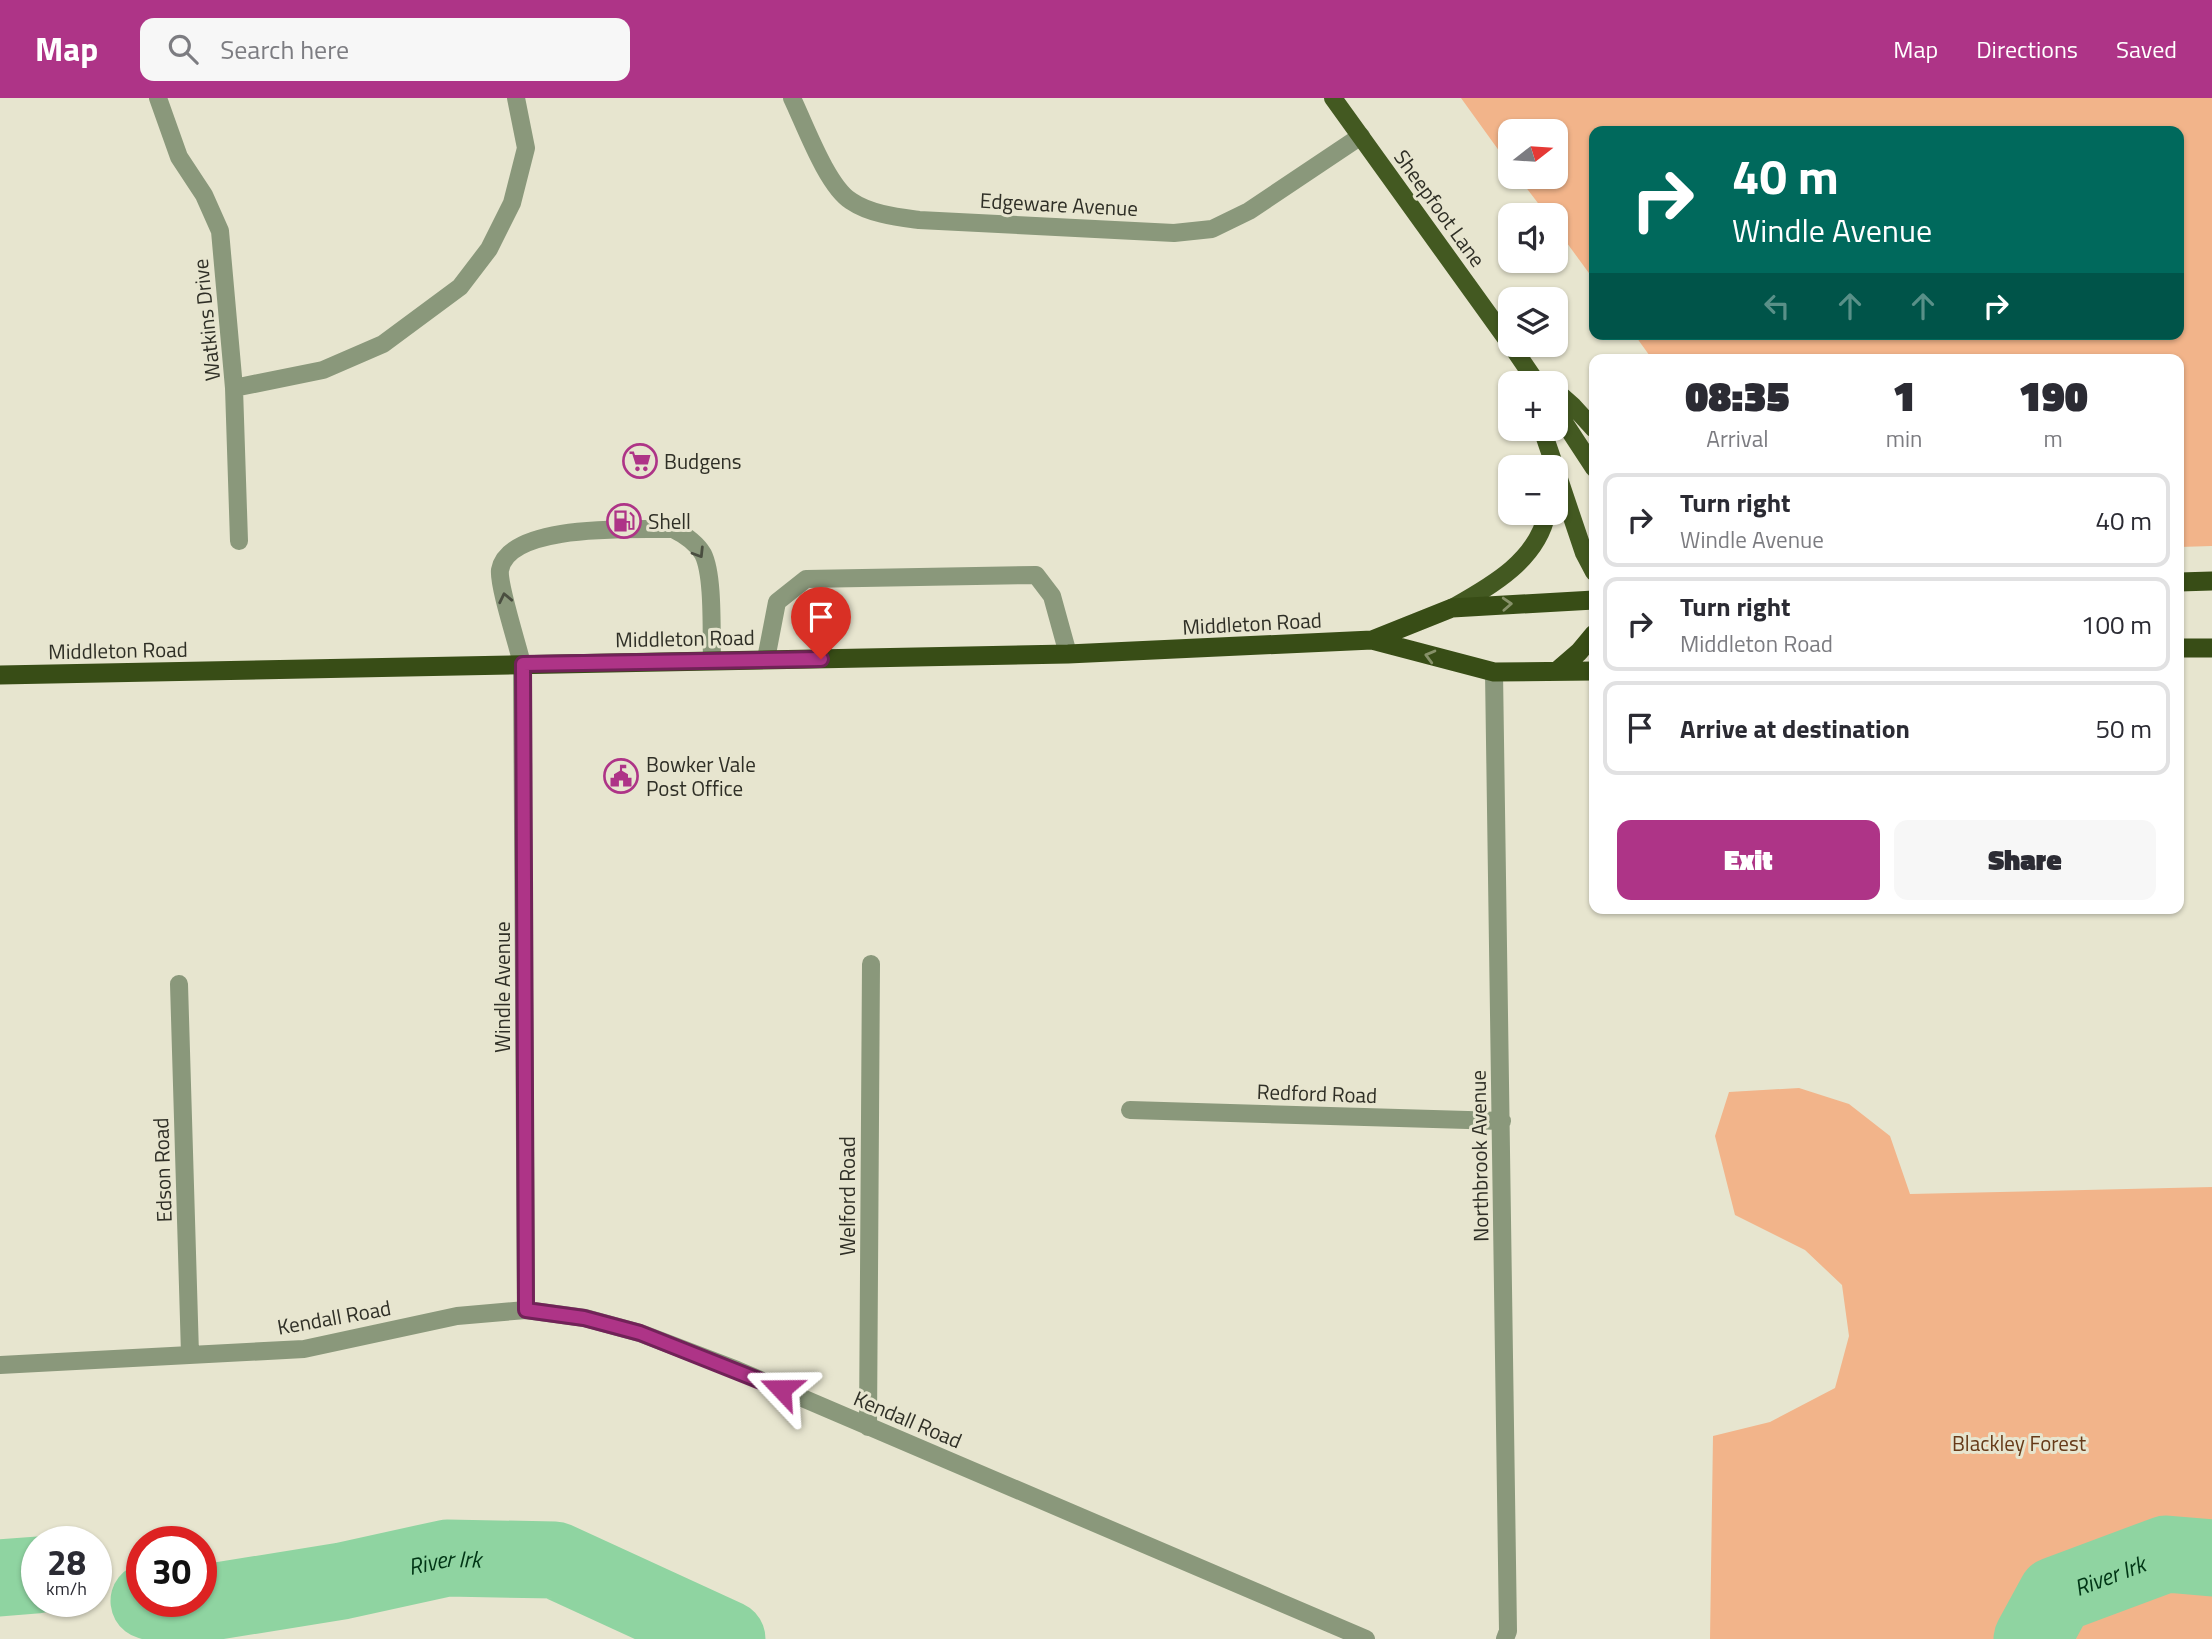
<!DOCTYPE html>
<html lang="en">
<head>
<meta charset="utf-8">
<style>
  body { margin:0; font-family:"Titillium Web",sans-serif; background:#f7f7f7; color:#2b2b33; height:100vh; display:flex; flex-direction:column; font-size:26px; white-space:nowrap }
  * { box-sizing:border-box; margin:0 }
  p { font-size:23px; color:#7c7c81 }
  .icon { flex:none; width:38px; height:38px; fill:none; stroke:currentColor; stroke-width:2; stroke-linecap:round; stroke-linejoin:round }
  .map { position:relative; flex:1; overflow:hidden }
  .panel { position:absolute; left:1589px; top:256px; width:595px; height:560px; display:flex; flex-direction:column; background:#fff; border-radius:14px; box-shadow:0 2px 5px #0004 }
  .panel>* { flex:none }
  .hud { position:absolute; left:1589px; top:28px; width:595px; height:214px; border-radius:14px; box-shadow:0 2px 5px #0004; background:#00695c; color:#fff; overflow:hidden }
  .needle { width:46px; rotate:73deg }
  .tools { position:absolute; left:1498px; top:21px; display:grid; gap:14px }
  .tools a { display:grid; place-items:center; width:70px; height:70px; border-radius:14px; background:#fff; box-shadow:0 2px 5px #0004; font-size:35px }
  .speed { position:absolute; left:21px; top:1428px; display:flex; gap:14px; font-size:35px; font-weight:700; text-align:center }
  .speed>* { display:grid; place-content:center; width:91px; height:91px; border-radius:50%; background:#fff; box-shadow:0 2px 5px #0004; line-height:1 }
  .speed small { font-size:18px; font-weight:400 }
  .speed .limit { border:10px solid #d22; background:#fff; color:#111 }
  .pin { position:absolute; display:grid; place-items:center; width:60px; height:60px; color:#fff; margin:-72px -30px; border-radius:50% 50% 50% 0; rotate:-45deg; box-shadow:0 0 7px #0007 }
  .pin .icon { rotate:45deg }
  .me { position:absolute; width:77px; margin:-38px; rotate:293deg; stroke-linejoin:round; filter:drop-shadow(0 0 5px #0008) }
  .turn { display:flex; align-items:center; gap:24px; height:147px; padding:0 28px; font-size:32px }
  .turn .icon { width:91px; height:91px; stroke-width:2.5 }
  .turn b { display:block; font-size:49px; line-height:60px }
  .lanes { display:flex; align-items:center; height:66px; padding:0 28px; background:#0003; justify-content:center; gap:35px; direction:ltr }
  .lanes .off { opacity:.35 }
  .eta { display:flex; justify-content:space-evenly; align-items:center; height:119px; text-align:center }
  .eta b { font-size:42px; font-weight:800; line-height:49px }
  .primary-button { display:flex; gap:14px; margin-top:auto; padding:14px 28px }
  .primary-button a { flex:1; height:80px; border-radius:14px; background:#ae3487; color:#fff; font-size:28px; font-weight:800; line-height:80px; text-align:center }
  .primary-button a+a { background:#f7f7f7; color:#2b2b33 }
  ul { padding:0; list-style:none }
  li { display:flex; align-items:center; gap:21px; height:94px; margin:0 14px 10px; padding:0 14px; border:4px solid #e1e1e2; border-radius:14px }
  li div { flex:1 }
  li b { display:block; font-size:26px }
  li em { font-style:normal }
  header { display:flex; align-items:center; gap:42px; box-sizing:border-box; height:98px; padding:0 35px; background:#ae3487; color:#fff }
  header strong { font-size:33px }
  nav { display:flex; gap:38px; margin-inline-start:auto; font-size:24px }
  .search { width:490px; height:63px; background:#f7f7f7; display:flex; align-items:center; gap:18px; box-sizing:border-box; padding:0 24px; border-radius:14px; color:#7c7c81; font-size:26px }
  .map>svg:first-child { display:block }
  .green { fill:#f2b48a }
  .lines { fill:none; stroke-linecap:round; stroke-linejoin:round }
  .river { stroke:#8fd4a1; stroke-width:77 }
  .service { stroke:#8a987b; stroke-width:18 }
  .minor { stroke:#8a987b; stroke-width:18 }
  .primary { stroke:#435921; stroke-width:18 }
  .trunk { stroke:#384d16; stroke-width:19 }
  .oneway { stroke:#4a4e40 }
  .oneway2 { stroke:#879169 }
  .route-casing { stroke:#712258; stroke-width:18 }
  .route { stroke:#ae3487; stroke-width:12 }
  .labels { text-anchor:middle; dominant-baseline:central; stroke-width:6; stroke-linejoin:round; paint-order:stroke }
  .street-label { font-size:21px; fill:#2f2f26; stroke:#e7e5cf }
  .poi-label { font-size:21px; fill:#2f2f26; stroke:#e7e5cf; text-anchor:start }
  .park-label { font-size:21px; fill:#663a18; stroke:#e7e5cf }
  .water-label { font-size:23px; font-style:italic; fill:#003515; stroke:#e7e5cf }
</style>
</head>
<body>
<header>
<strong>Map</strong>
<div class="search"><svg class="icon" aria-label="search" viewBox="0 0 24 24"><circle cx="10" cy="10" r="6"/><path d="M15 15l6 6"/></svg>Search here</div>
<nav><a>Map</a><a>Directions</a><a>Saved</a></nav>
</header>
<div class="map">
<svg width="2212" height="1541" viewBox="0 0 2212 1541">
  <rect width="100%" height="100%" fill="#e7e5cf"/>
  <path class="green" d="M1461,0H2212V448L2179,449V261H1652L1634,236H2179V33H1594V182L1556,130V117H1547L1518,79H1556V33H1510V68Z
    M1799,990L1849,1006L1890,1038L1910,1096L2212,1089V1541H1710L1713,1338L1770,1324L1835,1290L1849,1238L1842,1187L1805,1152L1735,1117L1715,1038L1729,994Z"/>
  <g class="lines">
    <g class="river">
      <path d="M0,1480L37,1477"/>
      <path id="s1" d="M149,1503L174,1510L342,1483L447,1460L555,1462L727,1541"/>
      <path id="s2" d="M2032,1541L2056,1497L2166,1456L2212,1460"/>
    </g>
    <path class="service" d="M766,561L777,504L806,481L1036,477L1052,498L1068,556
      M522,566C518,548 498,487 500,472C509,424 637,432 673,431C685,437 696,444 703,456C714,478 711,536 712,562"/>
    <path class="minor" d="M158,0L179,59L204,97L220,133L234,290L323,272L383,246L460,189L489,151L512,105L526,50L516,0
      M792,0C805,27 827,88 851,103C870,116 897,119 919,122L1174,135L1212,131L1249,113L1361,38
      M234,290L239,443
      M522,566L526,1212
      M1494,574L1508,1533L1505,1541
      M179,886L190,1256
      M1130,1012L1502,1023
      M0,1267L304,1251L457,1218L526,1212L585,1220L640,1235L737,1272L1366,1541
      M868,1329L871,866"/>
    <path class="primary" d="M1333,0L1510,246
      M1511,247L1537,285
      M1556,293L1573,308L1594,331
      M1556,312L1594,370
      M1542,331L1555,369
      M1556,372L1584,455L1594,474
      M1452,510C1491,488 1537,463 1547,415"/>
    <path class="trunk" d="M2179,484L2212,483
      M1372,542L1452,510L1594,502
      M2179,550H2212
      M1557,573L1579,554L1594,536
      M0,577L1068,556L1372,542L1494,574L1594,573"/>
  </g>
  <defs><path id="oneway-chevron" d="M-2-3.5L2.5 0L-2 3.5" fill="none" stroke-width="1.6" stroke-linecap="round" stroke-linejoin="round" transform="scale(1.75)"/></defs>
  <g class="oneway">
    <use href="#oneway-chevron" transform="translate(699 455) rotate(58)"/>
    <use href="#oneway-chevron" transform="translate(505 500) rotate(-102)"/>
  </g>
  <g class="oneway2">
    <use href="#oneway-chevron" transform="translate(1507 506) rotate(-3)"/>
    <use href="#oneway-chevron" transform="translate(1430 558) rotate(-165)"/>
  </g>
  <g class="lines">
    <g class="route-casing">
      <path id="route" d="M781,1291L640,1235L584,1220L526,1212L523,566L821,561"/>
    </g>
    <use href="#route" class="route"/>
  </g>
  <defs>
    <g id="supermarket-ring" transform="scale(1.75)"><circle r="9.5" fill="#e7e5cf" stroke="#ae3487" stroke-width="1.5"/><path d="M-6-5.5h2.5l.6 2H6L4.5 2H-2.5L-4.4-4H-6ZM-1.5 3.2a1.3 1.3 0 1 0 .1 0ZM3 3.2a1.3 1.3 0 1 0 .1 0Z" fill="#ae3487"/></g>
    <g id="fuel-ring" transform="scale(1.75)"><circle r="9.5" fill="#e7e5cf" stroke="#ae3487" stroke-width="1.5"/><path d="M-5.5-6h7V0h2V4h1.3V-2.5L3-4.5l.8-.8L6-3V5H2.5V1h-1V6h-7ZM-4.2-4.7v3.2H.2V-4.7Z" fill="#ae3487"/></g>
    <g id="civic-ring" transform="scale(1.75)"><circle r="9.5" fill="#e7e5cf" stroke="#ae3487" stroke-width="1.5"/><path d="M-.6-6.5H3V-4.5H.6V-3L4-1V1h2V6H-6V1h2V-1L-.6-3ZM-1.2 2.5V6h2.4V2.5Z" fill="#ae3487"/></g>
  </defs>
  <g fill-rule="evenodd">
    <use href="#supermarket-ring" x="640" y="363"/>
    <use href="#fuel-ring" x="624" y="423"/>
    <use href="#civic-ring" x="621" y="678"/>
  </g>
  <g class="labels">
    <g class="street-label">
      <text transform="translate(1059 106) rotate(3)">Edgeware Avenue</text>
      <text transform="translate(1440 110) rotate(54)">Sheepfoot Lane</text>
      <text transform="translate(206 222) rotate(-96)">Watkins Drive</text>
      <text transform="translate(1252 525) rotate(-3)">Middleton Road</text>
      <text transform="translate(685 540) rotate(-1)">Middleton Road</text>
      <text transform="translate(118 552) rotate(-1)">Middleton Road</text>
      <text transform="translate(502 889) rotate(-90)">Windle Avenue</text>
      <text transform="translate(1317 995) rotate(2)">Redford Road</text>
      <text transform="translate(1479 1058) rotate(-91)">Northbrook Avenue</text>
      <text transform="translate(162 1072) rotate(-92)">Edson Road</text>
      <text transform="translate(847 1098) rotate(-90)">Welford Road</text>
      <text transform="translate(334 1219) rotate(-10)">Kendall Road</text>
      <text transform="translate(908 1321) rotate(23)">Kendall Road</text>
    </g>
    <g class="poi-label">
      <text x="664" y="363">Budgens</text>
      <text x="648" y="423">Shell</text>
      <text x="646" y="666">Bowker Vale<tspan x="646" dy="24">Post Office</tspan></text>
    </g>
    <g class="park-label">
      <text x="2019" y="1345">Blackley Forest</text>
    </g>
    <g class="water-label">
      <text stroke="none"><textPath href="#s1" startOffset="301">River Irk</textPath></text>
      <text stroke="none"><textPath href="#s2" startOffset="107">River Irk</textPath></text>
    </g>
  </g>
</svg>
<div class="tools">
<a><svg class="needle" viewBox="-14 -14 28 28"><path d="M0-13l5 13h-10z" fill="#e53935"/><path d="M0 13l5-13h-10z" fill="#7c7c81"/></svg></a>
<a><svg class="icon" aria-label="sound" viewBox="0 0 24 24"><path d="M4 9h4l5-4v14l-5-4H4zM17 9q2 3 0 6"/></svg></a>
<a><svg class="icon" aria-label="layers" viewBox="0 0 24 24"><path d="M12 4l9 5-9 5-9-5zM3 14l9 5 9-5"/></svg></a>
<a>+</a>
<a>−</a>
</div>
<div class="speed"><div>28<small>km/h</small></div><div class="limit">30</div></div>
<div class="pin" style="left:821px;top:561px;background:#d93025"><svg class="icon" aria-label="arrive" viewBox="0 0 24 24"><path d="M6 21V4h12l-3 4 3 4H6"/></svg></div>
<svg class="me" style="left:781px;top:1291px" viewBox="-20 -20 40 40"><path d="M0-17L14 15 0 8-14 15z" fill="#ae3487" stroke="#fff" stroke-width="4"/></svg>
<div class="hud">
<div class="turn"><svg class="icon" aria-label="right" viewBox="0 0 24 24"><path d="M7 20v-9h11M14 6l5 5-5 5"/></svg><div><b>40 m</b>Windle Avenue</div></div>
<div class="lanes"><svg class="icon off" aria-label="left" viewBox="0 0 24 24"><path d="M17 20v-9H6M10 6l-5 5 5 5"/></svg><svg class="icon off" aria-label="ahead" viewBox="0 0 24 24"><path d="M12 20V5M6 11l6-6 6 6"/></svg><svg class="icon off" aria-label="ahead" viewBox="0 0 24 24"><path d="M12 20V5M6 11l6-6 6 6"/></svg><svg class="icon" aria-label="right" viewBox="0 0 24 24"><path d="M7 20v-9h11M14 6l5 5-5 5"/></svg></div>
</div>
<section class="panel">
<div class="eta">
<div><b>08:35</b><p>Arrival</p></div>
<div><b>1</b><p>min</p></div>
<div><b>190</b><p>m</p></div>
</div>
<ul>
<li><svg class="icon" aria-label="right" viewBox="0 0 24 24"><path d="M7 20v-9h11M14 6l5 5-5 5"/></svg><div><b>Turn right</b><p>Windle Avenue</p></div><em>40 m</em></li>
<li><svg class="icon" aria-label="right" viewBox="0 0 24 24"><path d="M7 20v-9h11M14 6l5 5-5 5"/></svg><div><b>Turn right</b><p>Middleton Road</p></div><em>100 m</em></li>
<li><svg class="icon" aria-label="arrive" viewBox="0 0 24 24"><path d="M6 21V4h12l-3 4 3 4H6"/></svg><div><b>Arrive at destination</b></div><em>50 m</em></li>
</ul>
<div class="primary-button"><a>Exit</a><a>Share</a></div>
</section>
</div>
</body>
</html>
